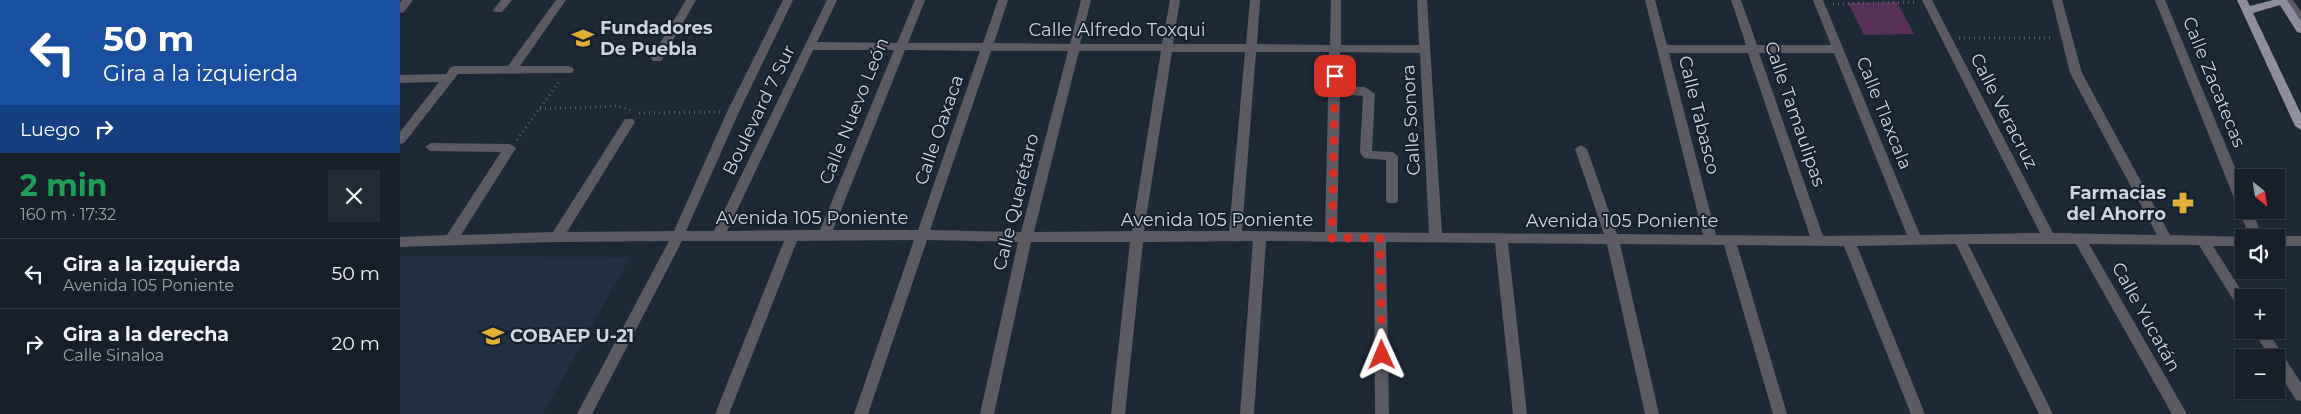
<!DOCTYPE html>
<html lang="es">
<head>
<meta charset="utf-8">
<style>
  body { margin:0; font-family:Montserrat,sans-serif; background:#232c36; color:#f1f3f6; height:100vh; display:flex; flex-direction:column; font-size:19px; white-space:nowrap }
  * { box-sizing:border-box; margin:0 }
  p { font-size:16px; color:#9ea2a8 }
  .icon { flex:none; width:28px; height:28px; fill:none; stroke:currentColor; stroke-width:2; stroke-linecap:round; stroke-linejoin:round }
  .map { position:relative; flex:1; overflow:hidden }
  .panel { display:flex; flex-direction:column; background:#161f2a; width:400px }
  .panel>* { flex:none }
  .hud { background:#1a4fa0; color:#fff; overflow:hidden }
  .needle { width:32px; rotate:150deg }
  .buttons { position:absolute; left:1835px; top:169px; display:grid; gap:10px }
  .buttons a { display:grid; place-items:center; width:50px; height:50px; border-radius:0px; background:#161f2a; box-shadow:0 1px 4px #0004,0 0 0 1px #353d47; font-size:25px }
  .pin { position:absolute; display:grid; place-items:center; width:42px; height:42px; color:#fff; margin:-21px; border-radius:10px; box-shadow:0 2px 8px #0006 }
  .me { position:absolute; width:55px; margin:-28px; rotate:359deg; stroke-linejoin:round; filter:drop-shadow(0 0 4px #0008) }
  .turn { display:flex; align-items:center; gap:18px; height:105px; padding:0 20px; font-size:22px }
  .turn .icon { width:65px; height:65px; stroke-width:2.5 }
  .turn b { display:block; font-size:35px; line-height:42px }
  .then { display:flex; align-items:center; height:48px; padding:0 20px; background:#0003; gap:10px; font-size:19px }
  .round { display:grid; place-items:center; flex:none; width:52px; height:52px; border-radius:0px; background:#232c36 }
  .overview { display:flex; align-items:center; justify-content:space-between; height:85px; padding:0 20px }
  h1 { font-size:30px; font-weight:700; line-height:38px; color:#1e9e55 }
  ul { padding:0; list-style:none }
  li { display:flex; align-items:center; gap:15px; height:70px; padding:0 20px; border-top:1px solid #353d47 }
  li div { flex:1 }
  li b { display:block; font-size:19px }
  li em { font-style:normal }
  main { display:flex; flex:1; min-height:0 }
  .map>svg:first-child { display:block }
  .built { fill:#213045 }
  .green { fill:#59315a }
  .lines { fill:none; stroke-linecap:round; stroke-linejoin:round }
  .path { stroke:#535d6b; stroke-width:3; stroke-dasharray:1 4; stroke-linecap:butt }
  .minor { fill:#5c5b64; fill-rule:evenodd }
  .major { fill:#8f8da0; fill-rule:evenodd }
  .route { stroke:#d93025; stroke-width:9; stroke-dasharray:0 16.2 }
  .labels { text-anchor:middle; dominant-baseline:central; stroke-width:4; stroke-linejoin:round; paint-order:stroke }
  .poi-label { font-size:18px; font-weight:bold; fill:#ced5df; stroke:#151f2e; text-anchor:start }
  .street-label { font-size:18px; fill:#ced5df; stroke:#151f2e }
</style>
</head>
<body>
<main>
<section class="panel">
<div class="hud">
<div class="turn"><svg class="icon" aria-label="left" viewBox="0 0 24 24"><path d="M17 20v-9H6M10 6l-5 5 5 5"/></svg><div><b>50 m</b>Gira a la izquierda</div></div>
<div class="then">Luego<svg class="icon" aria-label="right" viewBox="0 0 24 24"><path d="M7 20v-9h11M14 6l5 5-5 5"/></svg></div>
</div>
<div class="overview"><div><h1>2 min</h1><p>160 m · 17:32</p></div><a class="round"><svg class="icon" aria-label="close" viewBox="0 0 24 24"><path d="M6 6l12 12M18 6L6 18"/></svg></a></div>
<ul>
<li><svg class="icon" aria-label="left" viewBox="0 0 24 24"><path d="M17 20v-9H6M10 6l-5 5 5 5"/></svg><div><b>Gira a la izquierda</b><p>Avenida 105 Poniente</p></div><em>50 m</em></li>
<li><svg class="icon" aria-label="right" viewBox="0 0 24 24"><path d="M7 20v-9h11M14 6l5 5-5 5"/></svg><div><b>Gira a la derecha</b><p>Calle Sinaloa</p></div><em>20 m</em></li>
</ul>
</section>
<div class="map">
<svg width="1901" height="414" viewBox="0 0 1901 414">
  <rect width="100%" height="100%" fill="#1e2938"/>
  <path class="built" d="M0,256L230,257L143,414H0Z"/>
  <path class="green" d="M1497,2L1514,34L1464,35L1448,3Z"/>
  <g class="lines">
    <path class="path" d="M1433,4L1517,2
      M1559,38H1653
      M140,109L216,106L231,110
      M239,113L320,112
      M117,140L160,80"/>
    <path class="minor" d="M2,0H13L4,12L0,13V3Z
      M101,0H112L102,12H94L93,10Z
      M156,0H166L120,66H168L172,67L174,70L172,73L58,74L4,143L0,144V132L39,82L0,83V75L46,74L51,67L55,66H108Z
      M286,0H296L261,61H253L251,58Z
      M383,0H393L339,112L286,231H314L427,0H437L417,42L497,43L515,0H525L508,43H583L598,0H608L594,43L670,44L681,0H691L680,44H762L770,0H780L773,44H846L850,0H860L857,44L930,45L931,0H941V45H1019L1017,0H1027L1042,233L1204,234L1175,149L1181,145L1187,149L1217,234L1303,235L1245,0H1255L1267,45H1346L1331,0H1341L1357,45H1431L1413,0H1423L1520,235L1640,233L1522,0H1532L1653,233L1757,235L1670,73L1652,0H1662L1682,73L1770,235L1849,237L1844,238V246H1813L1846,298H1844V311L1839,309L1799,245L1689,244L1787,414H1772L1676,244H1568L1653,414H1639L1556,244L1457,246L1525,414H1511L1444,246L1337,245L1387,414H1373L1324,245L1220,244L1259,414H1245L1207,244L1108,243L1127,414H1113L1095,243L986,242L989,414H975L974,242L866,241L854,414H840L853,241L743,242L725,414H711L730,242H631L594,414H580L618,242L527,240L468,414H454L514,240L397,241L329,414H315L384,241H282L192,414H177L269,241L157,242L0,247V237L47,235L101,152L31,151L25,147L31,143L110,144L116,148L61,235L153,232L225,119H233L235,122L233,125L167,232L274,231L327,112ZM413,50H494L420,230L327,231ZM505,50L580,51L518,230H433ZM591,51H668L621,232L530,230ZM679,51H761L732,231L634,232ZM772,52H845L829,231H744ZM856,52H929L925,232L842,231ZM940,52L1020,53L1029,233L937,232L940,94L963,96L960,152L964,158L986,160V200L988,203H996L998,200V156L992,152L972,151L975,94L965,87L940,86ZM1269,53H1348L1410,236L1316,235ZM1359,53H1434L1507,235L1423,236Z
      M1755,0H1765L1844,189V210H1852L1863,238H1850Z
      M1883,0H1893L1901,11V23L1897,22Z
      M1876,236H1901V246H1876V238H1871Z
      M1853,330H1867L1901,383V401L1896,400L1876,368V358H1870Z"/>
    <path class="major" d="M1837,0H1847L1850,6L1873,0H1887L1901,21V33L1897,32L1880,5L1853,13L1901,114V130L1895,126Z"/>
  </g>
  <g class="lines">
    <path class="route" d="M935,76L932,238H980L982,355"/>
  </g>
  <defs>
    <g id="school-bare" transform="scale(1.725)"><path d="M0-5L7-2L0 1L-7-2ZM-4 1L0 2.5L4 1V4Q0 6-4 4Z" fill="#e1af34" stroke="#151f2e" stroke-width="2.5" paint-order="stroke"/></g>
    <g id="pharmacy-bare" transform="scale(1.725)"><path d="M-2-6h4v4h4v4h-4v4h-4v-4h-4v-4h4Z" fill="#e1af34" stroke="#151f2e" stroke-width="2.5" paint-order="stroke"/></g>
  </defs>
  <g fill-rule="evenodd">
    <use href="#school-bare" x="183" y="38"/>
    <use href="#pharmacy-bare" x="1783" y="203"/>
    <use href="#school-bare" x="93" y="336"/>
  </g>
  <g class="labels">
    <g class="poi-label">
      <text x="200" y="28">Fundadores<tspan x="200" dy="21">De Puebla</tspan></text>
      <text x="1766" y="193" text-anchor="end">Farmacias<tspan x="1766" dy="21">del Ahorro</tspan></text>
      <text x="110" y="336">COBAEP U-21</text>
    </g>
    <g class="street-label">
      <text x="717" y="30">Calle Alfredo Toxqui</text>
      <text transform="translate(1814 82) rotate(68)">Calle Zacatecas</text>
      <text transform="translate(359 110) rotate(-64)">Boulevard 7 Sur</text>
      <text transform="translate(454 111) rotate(-68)">Calle Nuevo León</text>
      <text transform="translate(1604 111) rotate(63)">Calle Veracruz</text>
      <text transform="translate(1484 113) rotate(68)">Calle Tlaxcala</text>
      <text transform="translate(1395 114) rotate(71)">Calle Tamaulipas</text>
      <text transform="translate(1299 115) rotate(76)">Calle Tabasco</text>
      <text transform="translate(1011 120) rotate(-93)">Calle Sonora</text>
      <text transform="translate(539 130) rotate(-71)">Calle Oaxaca</text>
      <text transform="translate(616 202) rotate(-76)">Calle Querétaro</text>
      <text x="412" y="218">Avenida 105 Poniente</text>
      <text x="817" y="220">Avenida 105 Poniente</text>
      <text x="1222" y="221">Avenida 105 Poniente</text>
      <text transform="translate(1746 317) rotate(61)">Calle Yucatán</text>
    </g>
  </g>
</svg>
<div class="buttons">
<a><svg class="needle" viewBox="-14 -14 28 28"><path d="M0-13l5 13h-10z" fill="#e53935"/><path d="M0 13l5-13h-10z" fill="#9ea2a8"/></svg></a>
<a><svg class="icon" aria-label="sound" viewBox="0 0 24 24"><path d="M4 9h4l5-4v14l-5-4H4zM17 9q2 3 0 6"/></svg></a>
<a>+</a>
<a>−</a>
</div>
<div class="pin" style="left:935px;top:76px;background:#d93025"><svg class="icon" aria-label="arrive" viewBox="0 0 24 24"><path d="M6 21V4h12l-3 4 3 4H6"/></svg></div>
<svg class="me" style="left:982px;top:355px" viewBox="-20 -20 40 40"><path d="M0-17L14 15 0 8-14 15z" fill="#d93025" stroke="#fff" stroke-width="4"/></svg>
</div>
</main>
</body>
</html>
